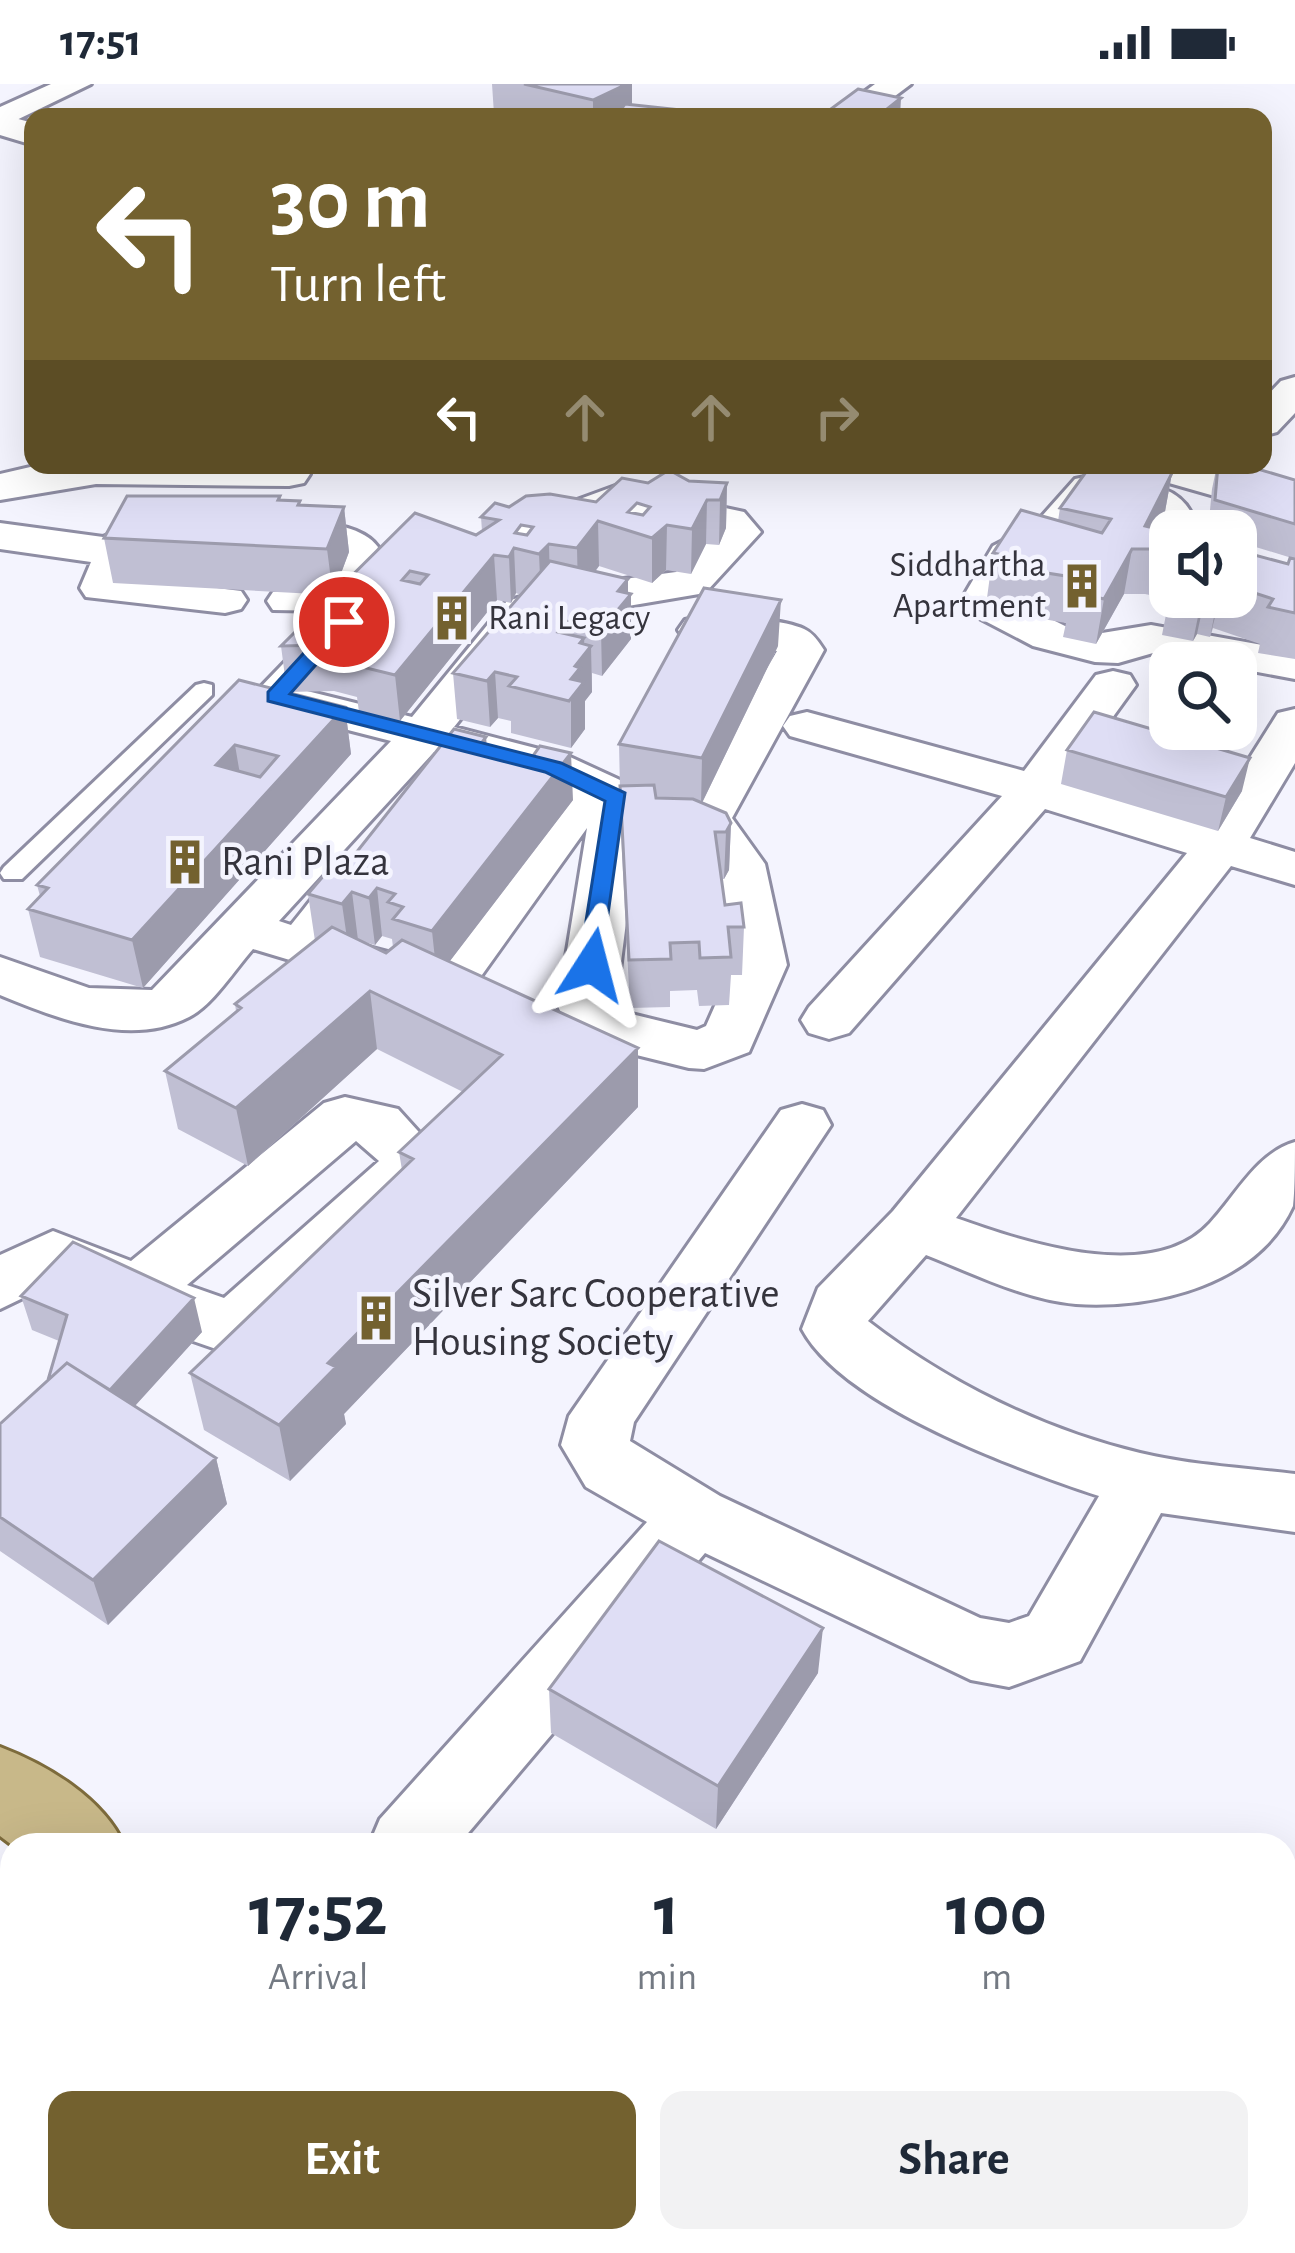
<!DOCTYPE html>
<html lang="en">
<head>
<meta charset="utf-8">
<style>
  body { margin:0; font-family:"Alegreya Sans",sans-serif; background:#f2f2f3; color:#1f2937; height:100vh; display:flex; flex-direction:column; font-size:45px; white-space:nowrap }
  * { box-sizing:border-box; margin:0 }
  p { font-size:39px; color:#747a83 }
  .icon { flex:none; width:66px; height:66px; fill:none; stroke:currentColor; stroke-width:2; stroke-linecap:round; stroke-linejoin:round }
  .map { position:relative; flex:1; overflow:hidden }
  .side { position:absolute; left:0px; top:1749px; width:1296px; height:420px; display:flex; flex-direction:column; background:#fff; border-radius:36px 36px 0 0; box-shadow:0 12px 48px #0002 }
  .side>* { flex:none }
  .top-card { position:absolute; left:24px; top:24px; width:1248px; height:366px; border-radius:24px; box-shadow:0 12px 48px #0002; background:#73612f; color:#fff; overflow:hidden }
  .buttons { position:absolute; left:1149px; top:426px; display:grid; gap:24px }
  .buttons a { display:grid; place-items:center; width:108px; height:108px; border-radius:24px; background:#fff; box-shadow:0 12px 48px #0002; font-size:60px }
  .pin { position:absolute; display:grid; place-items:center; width:102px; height:102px; color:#fff; margin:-51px; border:6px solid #fff; border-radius:50%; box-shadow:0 3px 12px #0007 }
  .me { position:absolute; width:132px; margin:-66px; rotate:9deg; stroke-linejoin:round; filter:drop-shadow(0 0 9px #0008) }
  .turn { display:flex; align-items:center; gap:42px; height:252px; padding:0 48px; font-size:54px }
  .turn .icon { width:156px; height:156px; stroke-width:2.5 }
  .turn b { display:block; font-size:84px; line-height:102px }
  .lanes { display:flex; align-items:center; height:114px; padding:0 48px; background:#0003; justify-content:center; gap:60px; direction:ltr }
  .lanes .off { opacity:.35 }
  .eta { display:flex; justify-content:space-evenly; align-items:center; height:204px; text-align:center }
  .eta b { font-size:72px; font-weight:600; line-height:84px }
  .button { display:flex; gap:24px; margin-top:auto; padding:24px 48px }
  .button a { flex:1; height:138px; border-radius:24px; background:#73612f; color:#fff; font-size:48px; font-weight:600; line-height:138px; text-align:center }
  .button a+a { background:#f2f2f3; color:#1f2937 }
  .status { display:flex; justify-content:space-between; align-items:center; height:84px; padding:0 60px; background:#fff; direction:ltr }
  .status svg { height:33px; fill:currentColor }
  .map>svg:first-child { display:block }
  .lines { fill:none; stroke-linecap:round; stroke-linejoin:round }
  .service-casing { stroke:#8e8da3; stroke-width:6 }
  .minor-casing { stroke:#8e8da3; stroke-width:6 }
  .tertiary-casing { stroke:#8e8da3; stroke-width:6 }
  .primary-casing { stroke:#7d6b3c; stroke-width:6 }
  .service { fill:#fff; fill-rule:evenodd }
  .minor { fill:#fff; fill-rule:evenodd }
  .tertiary { fill:#fff; fill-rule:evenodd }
  .primary { fill:#c8b889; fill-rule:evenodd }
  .wall { fill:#c0bfd3; fill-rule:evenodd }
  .shaded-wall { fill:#9c9bac }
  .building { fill:#dfdef5; stroke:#9c9bac; stroke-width:3; fill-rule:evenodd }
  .route { fill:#1a73e8; stroke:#114b97; stroke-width:3 }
  .labels { text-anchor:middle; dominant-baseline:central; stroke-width:9; stroke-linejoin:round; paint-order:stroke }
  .far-poi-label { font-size:36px; fill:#35343d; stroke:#f4f4fe; text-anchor:end }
  .poi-label { font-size:42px; fill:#35343d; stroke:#f4f4fe; text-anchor:start }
</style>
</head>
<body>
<div class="status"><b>17:51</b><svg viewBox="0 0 49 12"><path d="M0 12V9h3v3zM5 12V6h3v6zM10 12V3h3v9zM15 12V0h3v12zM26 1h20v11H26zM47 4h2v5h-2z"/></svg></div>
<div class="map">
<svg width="1295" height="2169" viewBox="0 0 1295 2169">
  <rect width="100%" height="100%" fill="#f4f4fe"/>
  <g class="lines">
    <g class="service-casing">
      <path id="service" d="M204,599L212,601V611L22,795H4L0,789L4,783L196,601Z"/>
    </g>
    <g class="minor-casing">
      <path id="minor" d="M51,0H91L0,44V23Z
        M875,0H911L867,33H830Z
        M1295,293V329L1277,348L1263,352V316L1281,297Z
        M39,381H303L310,390L304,399L289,402L96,400L0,416V390Z
        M1090,392C1128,398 1185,395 1195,440L1191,447H1170V504L1154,500L1130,479L1153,440L1151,432L1100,418L1064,459L1025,479L1007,513L1065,542L1096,550L1151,541L1295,567V595L1236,584V579L1153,569L1118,579L1095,578L1033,562L966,527L960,518L993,462L1034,441L1075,395Z
        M618,401L744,428L761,448L705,509L539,537L454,643L570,673L633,702L692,715L777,567L685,556L678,546L685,536C709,530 781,534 804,545C813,549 819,558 824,566L732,734L765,780L787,881L749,968L704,985L689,984L584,958L569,949L558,922L587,744L469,909L426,917L253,865C235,885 213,921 189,933C129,964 57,934 0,911V873L89,904L152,906L391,657L258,623L251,613L334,527L273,526L267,517L273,508L322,501L333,468L252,461L246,452L252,443C284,435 357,433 378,463L363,513L346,525L360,528L367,538L307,607L412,633L507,517L549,505L676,488L716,448L621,427L488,478L427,477L420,468L427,459L468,456ZM434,668L516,688L500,701L507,712L552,722L433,880L338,855L393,786L385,775C341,763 318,810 291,841L279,837ZM639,734L689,745L713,780L733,881L706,942L697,946L615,926Z
        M148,434L192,439L198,448L192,457L140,465L129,493L241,507L247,516L241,525L225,529L86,513L80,504L91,478L0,465V439L103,453Z
        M1113,587L1130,591L1136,601L1065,699L1207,742L1278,629L1295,625V679L1250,754L1295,768V801L1231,782L956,1134C1024,1158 1152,1202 1210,1139C1237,1110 1257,1069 1295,1058C1295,1075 1295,1107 1293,1122C1257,1201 1155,1225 1076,1220C1026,1216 972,1189 926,1171L868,1237C947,1298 1043,1346 1140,1369C1190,1381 1244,1384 1295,1390V1448L1161,1429L1080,1577L1009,1603L971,1596L705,1469L458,1761H369L380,1735L647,1438L586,1403L561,1361L569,1332L781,1026L802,1020L823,1026L831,1041L634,1338L630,1357L720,1412L980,1534L1009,1539L1029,1532L1099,1412C1018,1385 843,1322 802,1245L818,1204L893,1127L1187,769L1045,725L849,949L829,955L809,949L801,936L809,923L1002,712L790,652L783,642L790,632L807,628L1024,687L1096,591Z
        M345,1013L398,1025L446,1078L437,1093L264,1254L241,1262L216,1265L193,1257L56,1198L0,1225V1171L53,1147L131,1177L324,1019ZM356,1057L379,1077L224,1214L187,1201Z"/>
    </g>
    <g class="tertiary-casing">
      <path id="tertiary" d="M0,30L33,39V61L0,51Z
        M1134,381H1206L1295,406V435L1141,391Z"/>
    </g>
    <g class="primary-casing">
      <path id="primary" d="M0,1663C47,1681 103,1714 124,1761H12L0,1752Z
        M515,2157H622L627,2169H520Z"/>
    </g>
    <use href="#service" class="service"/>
    <use href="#minor" class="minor"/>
    <use href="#tertiary" class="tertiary"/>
    <use href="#primary" class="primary"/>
  </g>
  <path class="wall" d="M492,0H632V21L718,30V33H506L494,30Z
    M1217,381H1244L1295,396V575L1258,569L1260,560L1213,544L1210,553L1197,550L1193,557L1162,551L1169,515L1145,510H1124L1096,560L1063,553L1066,539L1015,530L1017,520L987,514L993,469L1058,437L1060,424L1172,389L1164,433L1158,445L1170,448V513H1236V466L1288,480L1295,475L1236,457V447H1208L1212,405Z
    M689,397L727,399L726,444L719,461L706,460L691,490L666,486L652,499L599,482L595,488L628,509L631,555L602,592L592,589V608L585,617V645L571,664L511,649V637L498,634L490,643L457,635L453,589L521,511L516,509L511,519L497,516L400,637L359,628L357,613L334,607L287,608L281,562L333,511L113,499L104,454L280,412L281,416L300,417V421L344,423L349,468L333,510L476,451L482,447L481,433L509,423L596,418L648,399ZM637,419L650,423L643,431L628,428ZM521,441L533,443L527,451L515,449Z
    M778,562L702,719L731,739L729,786L724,795H722L725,821L744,843L742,891H731L729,921L699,922L697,906L670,907V923L630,924L621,749L619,660Z
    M239,596L345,623L351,670L143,904L40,873L28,825L40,812L37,801Z
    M486,653L487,667L573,716L449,878L638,964V1023L344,1330L346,1340L290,1397L204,1346L190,1289L402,1086L399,1068L463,1008L377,965L248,1082L178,1045L165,987L236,927L235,920L315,857L308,810L348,779ZM382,852L392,855L393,863L386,869L361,857L375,861Z
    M1067,666L1242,707L1218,747L1061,700Z
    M21,1212L202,1248L135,1322L216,1374L227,1420L108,1541L0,1467V1340L48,1296L59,1257L32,1246Z
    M818,1589L716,1745L551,1649L549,1605Z"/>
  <path class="shaded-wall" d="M627,0H632V33H593V16Z
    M901,14L900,33H877Z
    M1172,389L1164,433L1148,465L1145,442Z
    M727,399L726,444L719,461L720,416Z
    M707,416L706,460L691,490L692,445Z
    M344,423L349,468L333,511L327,465Z
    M598,437L599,482L578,509L577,464Z
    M667,441L666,486L652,499V454Z
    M549,460L550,505L541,515L539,470Z
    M514,464L516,509L511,519L509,473Z
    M1132,465L1124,510L1096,560L1104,515Z
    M494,471L497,516L400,637L395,591Z
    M628,495V513L631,510V555L602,592L601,546L618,507Z
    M1202,513H1205L1197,550L1193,557Z
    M1218,513H1220L1210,553Z
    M781,516L778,562L701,721L702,674Z
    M584,554L585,570L591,562L592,608L585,617V645L571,664V595L580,559Z
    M495,588L498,634L490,643L487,597Z
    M345,623L351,670L143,904L132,856Z
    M486,653L489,700L477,665Z
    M235,661L243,708L216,681Z
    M571,669L573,716L437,894L432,847Z
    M1250,674L1242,707L1218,747L1226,713Z
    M731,739L729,786L724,795L726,748Z
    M377,804L382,852L375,861L369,814Z
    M352,808L358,856L349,868L342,820Z
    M370,907L377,965L248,1082L236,1024Z
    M638,964V1023L344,1330L346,1340L290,1397L279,1341L328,1279Z
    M194,1214L202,1248L113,1346L103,1313Z
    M216,1374L227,1420L108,1541L93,1496Z
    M823,1544L818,1589L716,1745L718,1702Z"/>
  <path class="building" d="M524,0H627L593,16Z
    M858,5L901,14L877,33H820Z
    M625,20L718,30L716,33H616Z
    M1091,381H1155L1172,389L1145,442L1170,448V469L1154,465H1132L1104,515L1071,507L1078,494L1022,485L1027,476L993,469L1021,426L1102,449L1111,435L1060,424Z
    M1218,381H1244L1295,396V440L1215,416Z
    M669,386L689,397L727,399L720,416H707L692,445L667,441L652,454L598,437L577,464L549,460L539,470L514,464L509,473L494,471L395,591L354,581L365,570L328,561L281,562L415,429L476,451L499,436L481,433L495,419L509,423L526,412L550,410L596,418L622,394L648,399ZM637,419L650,423L643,431L628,428ZM521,441L533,443L527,451L515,449ZM410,487L428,491L420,500L402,496Z
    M127,412H280L278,416L300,417L298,421L344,423L327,465L104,454Z
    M1236,466L1288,480L1290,474L1295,475V529L1268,523L1273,515L1236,503Z
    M550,477L628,495L618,507L631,510L601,546L566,537L558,548L584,554L580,559L591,562L575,582L580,584L571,595L584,598L569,617L509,602L517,593L495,588L487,597L453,589Z
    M704,504L781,516L702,674L619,660Z
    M239,596L345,623L132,856L28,825L48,804L37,801ZM235,661L278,672L260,693L216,681Z
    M1094,628L1250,674L1226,713L1067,666Z
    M454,645L486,653L477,665L530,676L540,662L571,669L432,847L393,835L403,823L388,818L395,810L377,804L369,814L352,808L342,820L308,810L337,776L348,779Z
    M654,701L656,714L693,715L726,729L731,739L726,748H715L725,821L741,819L744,843H728L731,873L700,874L699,858L670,859L671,875L629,876L620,702Z
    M332,843L386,869L402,856L638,964L328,1279L336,1283L279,1341L190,1289L413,1075L399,1068L502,971L370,907L236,1024L165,987L241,924L235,920Z
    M73,1158L194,1214L110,1306L67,1279L48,1296L67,1231L21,1212Z
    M67,1279L216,1374L93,1496L0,1433V1340Z
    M659,1457L823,1544L718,1702L549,1605Z"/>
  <path class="route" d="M336,534L354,538L290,610L561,679L625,709L600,887L592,889L579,881L605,717L545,688L268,617V608Z"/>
  <defs>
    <g id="building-bare" transform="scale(3.6)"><path d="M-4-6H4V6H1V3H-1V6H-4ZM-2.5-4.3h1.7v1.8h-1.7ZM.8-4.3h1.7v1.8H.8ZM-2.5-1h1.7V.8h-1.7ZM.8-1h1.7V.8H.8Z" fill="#73612f" stroke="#f4f4fe" stroke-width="2.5" paint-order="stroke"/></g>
  </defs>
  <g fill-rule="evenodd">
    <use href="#building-bare" x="1082" y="502"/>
    <use href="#building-bare" x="452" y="534"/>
    <use href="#building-bare" x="185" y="778"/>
    <use href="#building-bare" x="376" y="1234"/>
  </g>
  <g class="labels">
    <g class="far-poi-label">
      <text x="1046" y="481">Siddhartha<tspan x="1046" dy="41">Apartment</tspan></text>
      <text x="488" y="534" text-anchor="start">Rani Legacy</text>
    </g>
    <g class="poi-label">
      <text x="221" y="778">Rani Plaza</text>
      <text x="412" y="1210">Silver Sarc Cooperative<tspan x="412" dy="48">Housing Society</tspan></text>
    </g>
  </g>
</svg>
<div class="buttons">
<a><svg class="icon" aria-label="sound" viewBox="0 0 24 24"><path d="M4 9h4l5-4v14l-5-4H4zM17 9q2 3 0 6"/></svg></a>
<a><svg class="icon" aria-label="search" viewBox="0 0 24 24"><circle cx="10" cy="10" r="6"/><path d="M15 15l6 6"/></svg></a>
</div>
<div class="pin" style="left:344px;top:538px;background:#d93025"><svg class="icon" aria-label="arrive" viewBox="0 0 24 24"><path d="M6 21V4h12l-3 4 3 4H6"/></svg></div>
<svg class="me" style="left:592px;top:881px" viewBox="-20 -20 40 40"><path d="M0-17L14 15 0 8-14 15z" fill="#1a73e8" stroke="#fff" stroke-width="4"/></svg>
<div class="top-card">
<div class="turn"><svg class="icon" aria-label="left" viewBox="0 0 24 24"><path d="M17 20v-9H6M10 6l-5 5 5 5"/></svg><div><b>30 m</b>Turn left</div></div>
<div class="lanes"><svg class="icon" aria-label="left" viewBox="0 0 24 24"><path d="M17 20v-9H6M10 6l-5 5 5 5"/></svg><svg class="icon off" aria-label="ahead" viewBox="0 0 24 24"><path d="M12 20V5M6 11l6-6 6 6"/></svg><svg class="icon off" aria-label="ahead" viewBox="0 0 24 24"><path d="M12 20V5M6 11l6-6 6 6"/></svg><svg class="icon off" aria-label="right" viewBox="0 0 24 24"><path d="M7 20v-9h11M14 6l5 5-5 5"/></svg></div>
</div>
<section class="side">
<div class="eta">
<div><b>17:52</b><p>Arrival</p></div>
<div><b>1</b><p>min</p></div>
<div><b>100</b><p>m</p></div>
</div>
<div class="button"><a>Exit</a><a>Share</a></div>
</section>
</div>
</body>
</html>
